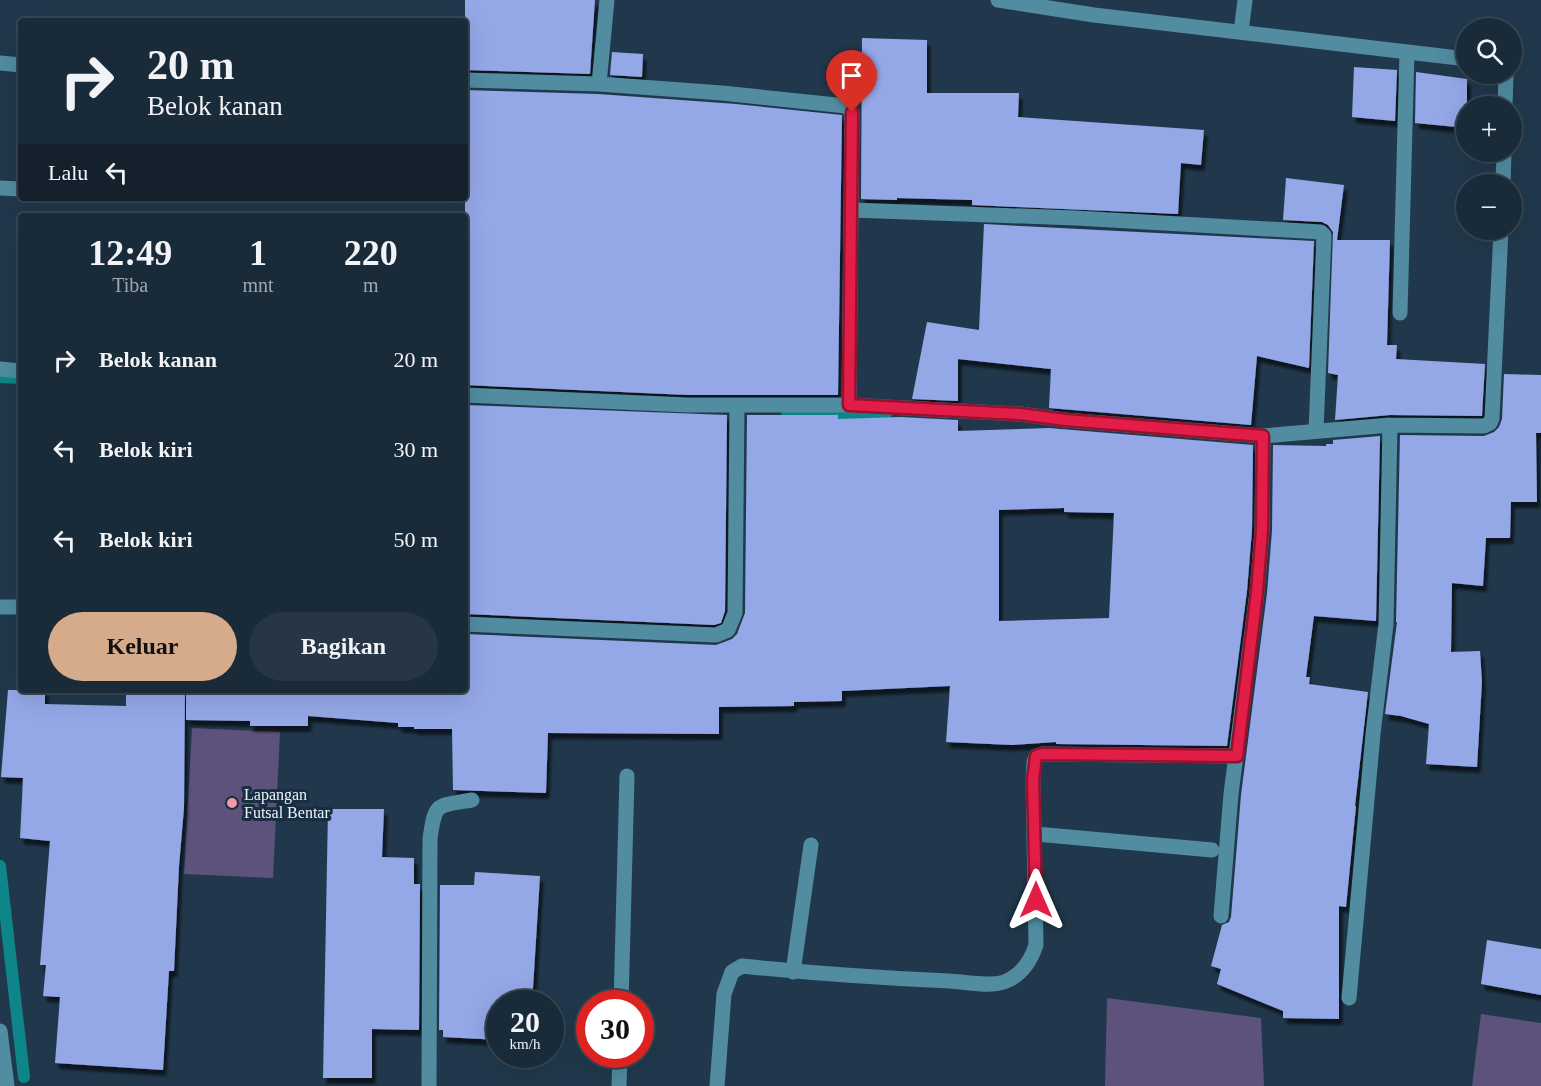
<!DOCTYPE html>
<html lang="id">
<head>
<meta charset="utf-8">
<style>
  body { margin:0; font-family:"Times New Roman",serif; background:#263644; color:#f1f3f6; height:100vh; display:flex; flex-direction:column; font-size:22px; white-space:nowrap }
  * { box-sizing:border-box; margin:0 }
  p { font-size:20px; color:#9fa7ae }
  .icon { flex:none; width:33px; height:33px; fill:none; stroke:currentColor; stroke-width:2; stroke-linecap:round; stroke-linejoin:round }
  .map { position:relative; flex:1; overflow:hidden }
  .sheet { position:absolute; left:18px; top:213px; width:450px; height:480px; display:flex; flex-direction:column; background:#192a39; border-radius:6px; box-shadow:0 6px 24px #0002,0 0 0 2px #374653 }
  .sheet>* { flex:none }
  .banner { position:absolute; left:18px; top:18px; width:450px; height:183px; border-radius:6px; box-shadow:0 6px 24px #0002,0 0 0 2px #374653; background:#192a39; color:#f1f3f6; overflow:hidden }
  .controls { position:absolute; left:1456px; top:18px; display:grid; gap:12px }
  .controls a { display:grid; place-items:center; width:66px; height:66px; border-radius:50%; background:#192a39; box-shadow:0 6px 24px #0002,0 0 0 2px #374653; font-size:30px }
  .speed { position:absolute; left:486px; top:990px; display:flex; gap:12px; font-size:30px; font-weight:700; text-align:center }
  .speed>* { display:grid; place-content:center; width:78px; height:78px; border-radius:50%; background:#192a39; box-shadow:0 6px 24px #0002,0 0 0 2px #374653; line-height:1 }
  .speed small { font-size:15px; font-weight:400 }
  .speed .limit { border:9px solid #d22; background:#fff; color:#111 }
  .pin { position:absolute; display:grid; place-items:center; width:51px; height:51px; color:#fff; margin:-62px -26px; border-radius:50% 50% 50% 0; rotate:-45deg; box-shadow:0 0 6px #0007 }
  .pin .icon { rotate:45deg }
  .me { position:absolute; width:66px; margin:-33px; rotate:0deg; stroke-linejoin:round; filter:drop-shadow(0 0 4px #0008) }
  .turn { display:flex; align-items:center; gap:21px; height:126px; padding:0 30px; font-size:27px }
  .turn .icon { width:78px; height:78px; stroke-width:2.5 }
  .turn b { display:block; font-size:42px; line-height:51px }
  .then { display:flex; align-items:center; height:57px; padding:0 30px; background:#0003; gap:12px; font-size:22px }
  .eta { display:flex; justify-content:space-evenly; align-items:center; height:102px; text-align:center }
  .eta b { font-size:36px; font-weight:800; line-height:42px }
  .action { display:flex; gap:12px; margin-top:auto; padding:12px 30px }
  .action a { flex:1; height:69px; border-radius:36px; background:#d6ab8b; color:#111; font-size:24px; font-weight:800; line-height:69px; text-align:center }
  .action a+a { background:#263644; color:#f1f3f6 }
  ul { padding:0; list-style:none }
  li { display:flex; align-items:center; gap:18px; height:90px; padding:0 30px }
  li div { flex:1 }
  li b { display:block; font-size:22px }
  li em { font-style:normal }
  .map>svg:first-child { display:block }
  .green { fill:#5c527b }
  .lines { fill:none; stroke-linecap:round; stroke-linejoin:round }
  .stream { stroke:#0e8689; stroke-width:12 }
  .building { fill:#94a7e6; fill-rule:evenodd; filter:url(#shadow) }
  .minor { stroke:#518ca0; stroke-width:15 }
  .route-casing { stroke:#92132f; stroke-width:15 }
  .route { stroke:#e11d48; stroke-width:10 }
  .poi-dot { fill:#f39aaa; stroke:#172e41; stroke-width:2 }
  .labels { text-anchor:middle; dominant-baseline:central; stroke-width:6; stroke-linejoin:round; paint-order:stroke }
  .poi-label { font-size:16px; fill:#ecf4fc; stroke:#172e41; text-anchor:start }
</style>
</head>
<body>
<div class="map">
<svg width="1541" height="1086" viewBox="0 0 1541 1086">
  <defs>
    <filter id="shadow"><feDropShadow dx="3.5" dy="6" stdDeviation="1.5" flood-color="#0009"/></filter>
  </defs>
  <rect width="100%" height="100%" fill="#21384c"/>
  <path class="green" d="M192,728L280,732L273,878L184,874Z
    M1107,998L1261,1018L1264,1086H1105Z
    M1481,1014L1541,1023V1086H1472Z"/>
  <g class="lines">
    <path class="stream" d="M0,377L21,378
      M787,412L886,414
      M0,866L24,1077"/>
  </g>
  <path class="building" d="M465,0H595L590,74L465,70Z
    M862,38L927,40V93H1019L1018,117L1204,130L1201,165L1181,163L1178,214L972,205V200L897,198V200L861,199Z
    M612,52L643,54L642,77L610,75Z
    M1354,67L1397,70L1395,121L1352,117Z
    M1416,72L1467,79V128L1415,123Z
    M465,90L598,94L736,104L842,115L838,395H688L465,385Z
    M1286,178L1344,185L1337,240H1390L1387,345H1397L1396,359L1485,364L1482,416L1390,415L1335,420L1338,375L1328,373L1333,232L1328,225L1322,222L1283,220Z
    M984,224L1314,241L1309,368L1257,356L1251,425L1049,408L1051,369L958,359V401L912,399L927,322L979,330Z
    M1504,374L1541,375V433H1536L1537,502H1511L1510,538H1486L1483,586L1452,583L1451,652L1480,651L1482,682L1477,767L1426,764L1429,724L1401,716L1385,714L1397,622H1396L1400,435L1484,436L1494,432L1499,427L1502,419Z
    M466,405L727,415L725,611L721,623L714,625L465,614Z
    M747,415H838V419L901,417L958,420V431L1049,428L1253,445L1252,530L1247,591L1227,746L1056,744V742L1012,745L946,742L950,686L842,691V701L794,702V706L719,707V734L548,733L546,793L453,790L452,729H414V727H398V723L308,716V726H250V721L186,720V690H465V634L716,645L732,639L737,634L745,613ZM1064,508V512L1114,513L1109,618L999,621V510Z
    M1380,436L1376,621L1314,616L1306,677H1310L1309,684L1368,692L1355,806H1356L1346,907L1339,906V1019L1283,1018V1011L1217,984L1221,969L1211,966L1222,925L1229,922L1231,917L1241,795L1267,593L1272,531L1273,445L1326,446V444H1333V440Z
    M8,690H45V704L126,706V690H185L184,808L179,866L174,971H169L163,1070L55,1063L60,997L43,996L46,965H40L50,841L20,838L23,778L1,777Z
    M328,809H384L382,857L414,858V884H420L419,1030L372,1029V1078H323Z
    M475,872L540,876L532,1004H500V1040L443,1037V1030H439L440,885H474Z
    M1487,940L1541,949V995L1481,984Z"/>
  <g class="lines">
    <path class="minor" d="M607,0L599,84L722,93L846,106L852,112L849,405
      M998,0L1094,15L1467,59
      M1241,32L1245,0
      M0,63L21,65
      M465,80L599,84
      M1505,106L1506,74
      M1503,184L1504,152
      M0,188L21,189
      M852,210L1076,218L1321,232L1324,235L1316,431
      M1400,313L1407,52
      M0,369L21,371
      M465,395L688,405H849L1020,414L1065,420L1263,436L1390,425L1484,426L1490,423L1492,418L1501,230
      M0,607H21
      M465,624L716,635L728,630L735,613L737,406
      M1036,834L1212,850
      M1221,916L1231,794L1257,592L1262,530L1263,436
      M793,972L811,845
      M1349,998L1373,734L1386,624L1390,425
      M621,1004L627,776
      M0,1031L7,1086
      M429,1086L430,839C435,802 436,806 472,800
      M619,1086L620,1054
      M717,1086L724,994L732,972L742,966C811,973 880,978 949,981C965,982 989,987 1004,982C1021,976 1031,960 1036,945L1033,780L1034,762L1036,756L1042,754L1237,756"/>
  </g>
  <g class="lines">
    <g class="route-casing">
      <path id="route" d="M852,112L849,405L1020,414L1065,420L1263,436L1262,530L1257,592L1237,756L1042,754L1036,756L1033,780L1036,900"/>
    </g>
    <use href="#route" class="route"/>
  </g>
  <circle class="poi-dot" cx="232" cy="803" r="6"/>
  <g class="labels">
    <g class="poi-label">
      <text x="244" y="794">Lapangan<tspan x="244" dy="18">Futsal Bentar</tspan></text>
    </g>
  </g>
</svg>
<div class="controls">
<a><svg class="icon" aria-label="search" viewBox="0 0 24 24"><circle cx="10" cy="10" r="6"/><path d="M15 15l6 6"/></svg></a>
<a>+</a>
<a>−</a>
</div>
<div class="speed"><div>20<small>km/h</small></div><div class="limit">30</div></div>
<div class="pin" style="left:852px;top:112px;background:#d93025"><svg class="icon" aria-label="arrive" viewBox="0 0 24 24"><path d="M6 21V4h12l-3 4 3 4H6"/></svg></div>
<svg class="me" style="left:1036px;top:900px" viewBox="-20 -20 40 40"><path d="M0-17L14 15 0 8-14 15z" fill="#e11d48" stroke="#fff" stroke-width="4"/></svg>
<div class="banner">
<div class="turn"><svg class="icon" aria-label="right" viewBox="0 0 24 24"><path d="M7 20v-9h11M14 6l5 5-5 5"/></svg><div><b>20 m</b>Belok kanan</div></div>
<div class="then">Lalu<svg class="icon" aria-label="left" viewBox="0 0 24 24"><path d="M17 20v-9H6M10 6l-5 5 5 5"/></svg></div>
</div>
<section class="sheet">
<div class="eta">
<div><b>12:49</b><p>Tiba</p></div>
<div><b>1</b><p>mnt</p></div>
<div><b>220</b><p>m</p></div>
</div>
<ul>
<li><svg class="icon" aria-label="right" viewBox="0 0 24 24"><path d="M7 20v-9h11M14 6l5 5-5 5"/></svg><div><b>Belok kanan</b></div><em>20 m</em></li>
<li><svg class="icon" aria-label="left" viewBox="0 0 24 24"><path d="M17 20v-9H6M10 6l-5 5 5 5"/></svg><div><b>Belok kiri</b></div><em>30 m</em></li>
<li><svg class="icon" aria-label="left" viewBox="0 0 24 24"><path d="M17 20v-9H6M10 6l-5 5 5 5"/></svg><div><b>Belok kiri</b></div><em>50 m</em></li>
</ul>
<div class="action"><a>Keluar</a><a>Bagikan</a></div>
</section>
</div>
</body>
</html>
